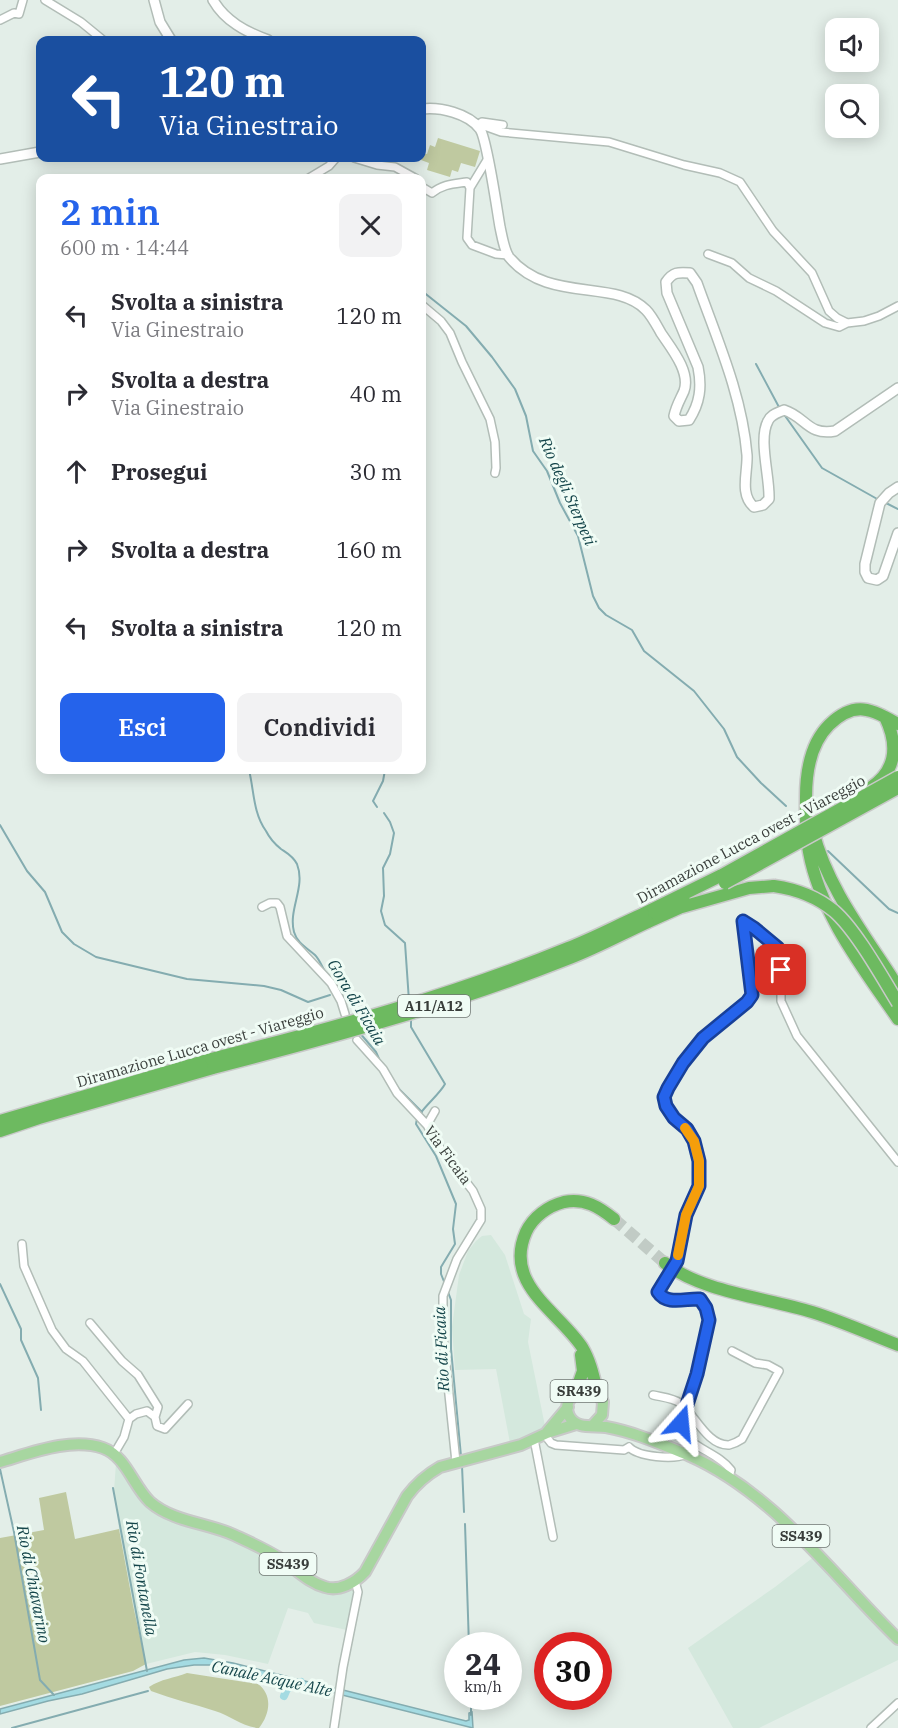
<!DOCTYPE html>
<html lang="it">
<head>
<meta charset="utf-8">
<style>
  body { margin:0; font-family:"IBM Plex Serif",serif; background:#f2f2f3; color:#2b2b33; height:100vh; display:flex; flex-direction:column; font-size:22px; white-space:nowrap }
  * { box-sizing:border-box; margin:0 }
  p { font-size:20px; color:#7c7c81 }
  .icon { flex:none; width:33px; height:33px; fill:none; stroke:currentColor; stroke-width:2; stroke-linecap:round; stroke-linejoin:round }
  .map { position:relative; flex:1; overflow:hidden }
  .details { position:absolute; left:36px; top:174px; width:390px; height:600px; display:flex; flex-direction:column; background:#fff; border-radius:12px; box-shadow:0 3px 15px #0003 }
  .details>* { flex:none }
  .guide { position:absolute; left:36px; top:36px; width:390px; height:126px; border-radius:12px; box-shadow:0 3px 15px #0003; background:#1a4fa0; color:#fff; overflow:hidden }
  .buttons { position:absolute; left:825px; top:18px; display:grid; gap:12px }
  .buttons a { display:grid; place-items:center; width:54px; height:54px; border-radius:12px; background:#fff; box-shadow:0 3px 15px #0003; font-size:30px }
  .speed { position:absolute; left:444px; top:1632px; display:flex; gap:12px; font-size:30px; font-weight:700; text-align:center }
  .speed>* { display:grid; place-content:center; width:78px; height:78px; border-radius:50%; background:#fff; box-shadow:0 3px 15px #0003; line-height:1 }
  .speed small { font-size:15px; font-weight:400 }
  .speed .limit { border:9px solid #d22; background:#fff; color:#111 }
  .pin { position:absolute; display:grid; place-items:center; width:51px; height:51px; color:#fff; margin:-26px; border-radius:12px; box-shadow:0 3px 9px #0006 }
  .me { position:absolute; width:66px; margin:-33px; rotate:18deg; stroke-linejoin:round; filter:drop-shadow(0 0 4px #0008) }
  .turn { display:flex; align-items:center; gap:21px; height:126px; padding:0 24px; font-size:27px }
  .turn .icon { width:78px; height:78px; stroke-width:2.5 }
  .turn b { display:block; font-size:42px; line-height:51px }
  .round { display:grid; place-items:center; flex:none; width:63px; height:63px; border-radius:12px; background:#f2f2f3 }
  .head { display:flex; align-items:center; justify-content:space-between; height:102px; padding:0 24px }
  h1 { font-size:36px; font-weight:600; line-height:45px; color:#2563eb }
  .button { display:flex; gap:12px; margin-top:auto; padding:12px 24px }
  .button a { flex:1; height:69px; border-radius:12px; background:#2563eb; color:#fff; font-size:24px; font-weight:600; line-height:69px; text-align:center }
  .button a+a { background:#f2f2f3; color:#2b2b33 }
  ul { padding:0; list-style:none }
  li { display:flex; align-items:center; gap:18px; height:78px; padding:0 24px }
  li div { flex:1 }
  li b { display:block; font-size:22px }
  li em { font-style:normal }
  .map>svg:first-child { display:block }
  .built { fill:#d4e8dd }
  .green { fill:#bfc9a0 }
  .water { fill:#a4dbe2; stroke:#84acb0; stroke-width:1.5 }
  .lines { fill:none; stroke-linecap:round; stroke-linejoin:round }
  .stream { stroke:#84acb0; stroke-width:2 }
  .canal { stroke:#a4dbe2; stroke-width:8 }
  .highway-tunnel { stroke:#c1cbc5; stroke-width:12; stroke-dasharray:12 6; stroke-linecap:butt }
  .street-casing { stroke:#b2bdb7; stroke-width:10 }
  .secondary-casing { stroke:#b2bdb7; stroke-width:12 }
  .primary-casing { stroke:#c8c9c8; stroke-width:14 }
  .highway-casing { stroke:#c8c9c8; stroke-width:15 }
  .street { stroke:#fff; stroke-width:7 }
  .secondary { stroke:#fff; stroke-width:9 }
  .primary { stroke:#a7d6a0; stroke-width:10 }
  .highway { stroke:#6dba60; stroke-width:12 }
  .street-bridge-casing { stroke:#b2bdb7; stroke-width:10; stroke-linecap:butt }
  .highway-bridge-casing { stroke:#c8c9c8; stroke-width:15; stroke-linecap:butt }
  .street-bridge { stroke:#fff; stroke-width:7 }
  .highway-bridge { stroke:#6dba60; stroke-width:12 }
  .route-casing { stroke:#184099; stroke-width:15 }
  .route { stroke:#2563eb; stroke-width:10 }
  .slow { stroke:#f59e0b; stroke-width:10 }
  .labels { text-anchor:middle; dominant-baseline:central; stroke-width:6; stroke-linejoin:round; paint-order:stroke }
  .shield { fill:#f0fcf5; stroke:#707773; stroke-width:1.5 }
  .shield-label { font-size:14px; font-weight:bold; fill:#393e3b }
  .street-label { font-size:15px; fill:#393e3b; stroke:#f0fcf5 }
  .water-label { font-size:16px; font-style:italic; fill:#14454a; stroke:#f0fcf5 }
</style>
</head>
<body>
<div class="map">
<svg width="898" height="1728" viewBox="0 0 898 1728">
  <rect width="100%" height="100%" fill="#e3eee8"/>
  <path class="built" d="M491,1235L505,1255L524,1314L531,1319L528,1342L545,1426L544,1429L537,1433L510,1443L496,1369L455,1370L452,1327L459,1275L468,1251L476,1241L482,1236Z
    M116,1463L151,1507L234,1537L324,1591L354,1589L347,1630L314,1623L308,1613L288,1608L268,1664L225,1655L195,1652L146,1664L133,1605L119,1529L114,1491Z
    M815,1556L898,1643V1660L759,1728H733L688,1648L775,1587Z"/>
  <path class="green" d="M438,138L480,151L475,167L461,163L458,172L452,170L450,177L427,170L429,163L421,160L423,153L427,154L430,145L435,147Z
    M66,1492L75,1539L119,1529L133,1605L146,1664L133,1671L0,1706V1538L44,1530L39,1498Z
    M187,1673L258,1684C273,1695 270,1714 259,1728C242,1727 230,1715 215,1711C194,1704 172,1699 151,1691L149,1687C161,1679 174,1678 187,1673Z"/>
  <path class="water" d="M204,1658L233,1663L337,1689L336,1693L231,1669L212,1665H194L167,1669L82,1694L48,1701L0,1714V1709L184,1660Z
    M343,1690L466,1721L469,1720V1713L472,1712L473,1728L342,1695Z"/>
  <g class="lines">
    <path class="stream" d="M422,291L466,326L492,357L515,389L526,416L533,451L547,471L560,503L578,536L593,596L599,608L606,615L632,630L644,651L694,691L724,729L737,757L761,783L786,806
      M756,364L780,409
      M783,413L822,468L879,500
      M884,502L898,509
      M249,770C254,790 253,813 266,831C269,837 276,845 281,849C287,853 293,856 297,864C306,887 288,909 294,932C297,943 307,948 315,955C320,960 323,969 327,975
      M377,807L373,801L383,781L385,770
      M384,813L390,822L394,833L390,854L383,868L384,896L381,911L385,925L405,943L409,1001
      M0,825L27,871L45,892L62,932L74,944L96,957L187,979L264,986L281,990L308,1002L330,995
      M828,851L889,909L898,913
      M411,1019V1027L445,1084C438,1097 417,1111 416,1124L436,1156L456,1204L453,1229L455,1244L441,1267V1274L445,1284
      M359,1032L376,1052L380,1061
      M396,1086L422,1112
      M0,1284L21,1329V1340L38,1378L41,1410
      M448,1292L451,1300V1349L461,1456
      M462,1466L464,1512
      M0,1469L14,1532L40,1680L54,1695
      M113,1488L147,1671
      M465,1524L469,1646
      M471,1696V1715
      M12,1728L148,1691"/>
    <path class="canal" d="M284,1696L287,1689L301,1682"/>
    <path class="highway-tunnel" d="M614,1219L665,1263"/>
    <g class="street-casing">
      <path id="street" d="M45,0L81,22L103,40
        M0,20L14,13L19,14L23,0
        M482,122L503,125
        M476,123L501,132L609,142L684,165L720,173L740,182L773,231L812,273L829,311L837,318L847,323L864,321L879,316L898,306
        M354,158L377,165L395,167L415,178
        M487,160L470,188L467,238L472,245L496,254L508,255
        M309,178L329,166L336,158
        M422,187L432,193C443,184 453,184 467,182L470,188
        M708,254L732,263L749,278L776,291L825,323L839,327L847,323
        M422,305L441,321L450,333L462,362L490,419L495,442L496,468L495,473
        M262,907L270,903H277L280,907L287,936L331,983L341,1001L345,1014
        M743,921L755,928L778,948L781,970V1001L797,1036L898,1162
        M357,1040L383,1069L397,1093L427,1125L440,1148L473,1191L481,1209V1220L457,1259L443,1296V1337L456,1462
        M427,1125L435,1111
        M22,1244L24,1266L52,1330L66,1349L83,1361L129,1419L124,1437L114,1454
        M677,1261C680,1246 681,1231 686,1216C693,1193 702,1186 698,1159C697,1149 694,1138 687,1130C680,1121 670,1117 666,1106C660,1090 692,1047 704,1036C718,1024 733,1014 748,1002L752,995L743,921
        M668,1275L658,1292C667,1306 686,1298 700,1299L707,1309L709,1320L697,1375L681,1423C684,1448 716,1450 731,1470L729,1478
        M90,1323L122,1361L138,1375L158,1407L155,1417
        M653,1395C661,1397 673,1398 680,1403C694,1413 707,1446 729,1445C733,1444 739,1441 742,1439L779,1371L768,1365L755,1363L732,1351
        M129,1419L136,1414L147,1411L155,1417L157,1426L165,1429L188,1404
        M544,1434L551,1443L556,1445L624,1450L629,1447
        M534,1439L553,1537
        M629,1447C638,1457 674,1460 686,1454
        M334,1728L343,1667L358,1592L355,1581
        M871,1728L898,1703"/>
    </g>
    <g class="secondary-casing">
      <path id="secondary" d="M154,0L160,22L171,40
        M213,0C225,21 246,32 268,40
        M422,109C440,107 468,113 480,129C487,139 497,210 500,227C502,236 504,250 509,257C548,304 615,278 646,310C652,316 657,326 661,333C671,348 691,372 684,391C680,400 676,406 674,416L679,421L689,420C700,403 702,387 698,367L667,293L666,282C673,272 678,272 690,273L697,283C717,339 742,395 747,455C748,472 739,494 754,507L763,505L769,499C770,477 758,439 768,421C771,414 778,413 784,410C806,417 808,436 835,431L898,388
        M0,159L40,152
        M898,487L889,493L880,503L865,564V572L868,578L877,580L883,576L898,533"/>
    </g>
    <g class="primary-casing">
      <path id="primary" d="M592,1426L602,1415L603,1402C591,1379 559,1395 569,1416C576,1430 594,1425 606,1427C634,1432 661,1444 688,1455C775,1493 832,1575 898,1639
        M547,1432L568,1407
        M0,1462C31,1453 71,1437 103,1448C126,1456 133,1486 150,1502C173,1522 208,1523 234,1535C249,1542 265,1549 279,1558C294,1567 307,1582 325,1587C339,1592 356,1582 365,1572L407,1496C416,1484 426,1475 440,1467L521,1445L547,1433L576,1424"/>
    </g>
    <g class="highway-casing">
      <path id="highway" d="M898,724C871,709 855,700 829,725C810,744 806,772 806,797C806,816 805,833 809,852C820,913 863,968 898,1019
        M870,788C898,770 898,744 885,717
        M813,831C827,888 867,938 898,987
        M682,907L749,888L774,886
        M643,914L722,875
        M648,922L688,904
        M0,1121L211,1059
        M0,1131L39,1118L213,1068
        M665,1263C701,1292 768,1298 812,1312C841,1321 870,1334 898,1345
        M575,1394L583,1371L581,1355
        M598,1395C594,1379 591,1362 582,1347C558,1311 503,1284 526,1232C533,1217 548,1206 564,1202C585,1198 599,1207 614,1219"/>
    </g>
    <use href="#street" class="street"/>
    <use href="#secondary" class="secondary"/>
    <use href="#primary" class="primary"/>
    <use href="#highway" class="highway"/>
    <g class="street-bridge-casing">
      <path id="street-bridge" d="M668,1275L677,1261"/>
    </g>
    <g class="highway-bridge-casing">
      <path id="highway-bridge" d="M722,875L898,777
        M725,883L898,788
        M774,886C795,889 817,897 834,911C856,930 882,977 898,1003
        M211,1059C331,1029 453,995 568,948C594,938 618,925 643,914
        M213,1068C334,1037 454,1004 570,958C596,948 622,934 648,922"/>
    </g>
    <use href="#street-bridge" class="street-bridge"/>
    <use href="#highway-bridge" class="highway-bridge"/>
  </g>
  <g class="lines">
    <g class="route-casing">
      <path id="route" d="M681,1423L697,1374L709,1320L706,1308L700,1299C686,1298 667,1306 658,1292L677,1261L686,1215L699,1186V1161L694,1141L687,1129L674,1118L666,1106L664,1097L668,1088L683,1063L703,1038L747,1002L752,995L743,921L754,928L778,948L781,970"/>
    </g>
    <use href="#route" class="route"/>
    <path class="slow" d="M678,1255L686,1215L699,1186V1161L694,1141L685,1128"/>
  </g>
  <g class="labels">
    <g class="shield">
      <rect x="398" y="995" width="72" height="22" rx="4.5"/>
      <rect x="550.5" y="1380" width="57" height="22" rx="4.5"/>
      <rect x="772.5" y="1525" width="57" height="22" rx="4.5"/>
      <rect x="259.5" y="1553" width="57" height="22" rx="4.5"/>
    </g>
    <g class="shield-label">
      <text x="434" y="1006">A11/A12</text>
      <text x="579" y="1391">SR439</text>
      <text x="801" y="1536">SS439</text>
      <text x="288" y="1564">SS439</text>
    </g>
    <g class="street-label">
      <text transform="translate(751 839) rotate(-28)">Diramazione Lucca ovest - Viareggio</text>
      <text transform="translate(200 1047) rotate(-16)">Diramazione Lucca ovest - Viareggio</text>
      <text transform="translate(448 1155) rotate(54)">Via Ficaia</text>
    </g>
    <g class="water-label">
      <text transform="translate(568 491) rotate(66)">Rio degli Sterpeti</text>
      <text transform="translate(357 1002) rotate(59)">Gora di Ficaia</text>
      <text transform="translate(441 1349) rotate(-93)">Rio di Ficaia</text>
      <text transform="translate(142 1578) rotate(80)">Rio di Fontanella</text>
      <text transform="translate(34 1584) rotate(79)">Rio di Chiavarino</text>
      <text transform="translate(272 1678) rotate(12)">Canale Acque Alte</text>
    </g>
  </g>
</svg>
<div class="buttons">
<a><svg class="icon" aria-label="sound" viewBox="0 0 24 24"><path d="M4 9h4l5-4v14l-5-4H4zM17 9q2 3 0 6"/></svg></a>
<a><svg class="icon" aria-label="search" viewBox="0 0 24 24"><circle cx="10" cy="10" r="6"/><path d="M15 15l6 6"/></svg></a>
</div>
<div class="speed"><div>24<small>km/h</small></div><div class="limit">30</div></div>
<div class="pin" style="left:781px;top:970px;background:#d93025"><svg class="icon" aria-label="arrive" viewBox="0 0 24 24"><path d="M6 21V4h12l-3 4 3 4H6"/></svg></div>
<svg class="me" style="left:681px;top:1423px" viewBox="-20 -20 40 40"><path d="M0-17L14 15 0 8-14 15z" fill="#2563eb" stroke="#fff" stroke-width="4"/></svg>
<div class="guide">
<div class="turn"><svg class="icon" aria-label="left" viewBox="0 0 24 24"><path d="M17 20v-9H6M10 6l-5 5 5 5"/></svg><div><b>120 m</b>Via Ginestraio</div></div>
</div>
<section class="details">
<div class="head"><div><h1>2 min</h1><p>600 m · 14:44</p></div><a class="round"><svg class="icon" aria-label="close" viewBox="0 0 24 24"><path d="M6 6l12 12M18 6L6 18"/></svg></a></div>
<ul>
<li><svg class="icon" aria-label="left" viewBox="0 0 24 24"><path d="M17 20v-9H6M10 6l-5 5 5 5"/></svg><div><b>Svolta a sinistra</b><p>Via Ginestraio</p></div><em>120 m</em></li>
<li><svg class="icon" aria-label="right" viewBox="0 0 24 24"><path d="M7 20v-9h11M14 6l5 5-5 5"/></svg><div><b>Svolta a destra</b><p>Via Ginestraio</p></div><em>40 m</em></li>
<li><svg class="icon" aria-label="ahead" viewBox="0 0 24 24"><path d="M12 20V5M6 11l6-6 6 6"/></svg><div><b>Prosegui</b></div><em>30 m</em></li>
<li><svg class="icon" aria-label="right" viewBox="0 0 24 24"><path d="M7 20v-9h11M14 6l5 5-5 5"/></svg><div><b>Svolta a destra</b></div><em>160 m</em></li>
<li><svg class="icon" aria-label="left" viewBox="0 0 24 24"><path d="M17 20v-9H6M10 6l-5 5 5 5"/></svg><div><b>Svolta a sinistra</b></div><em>120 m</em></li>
</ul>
<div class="button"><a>Esci</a><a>Condividi</a></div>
</section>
</div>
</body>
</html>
